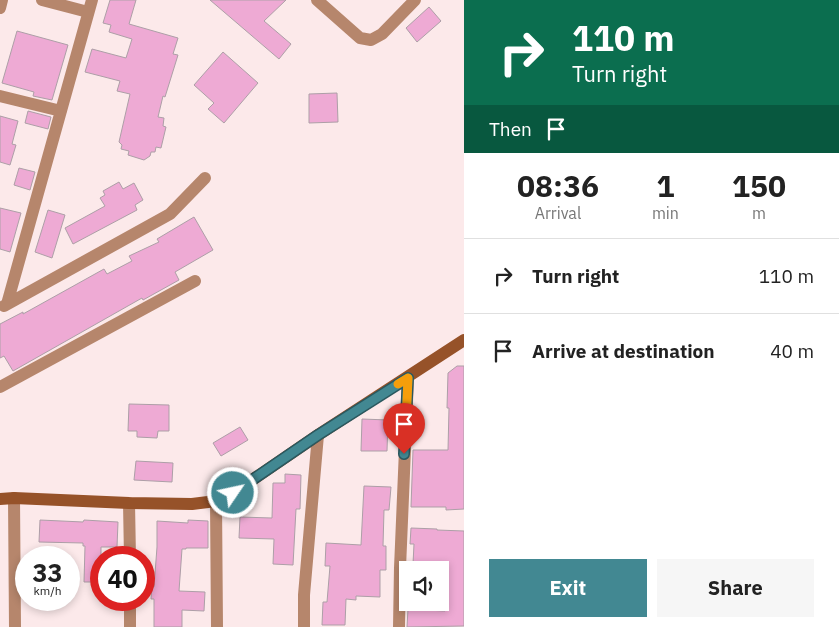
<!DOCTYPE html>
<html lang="en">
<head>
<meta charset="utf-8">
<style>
  body { margin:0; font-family:"IBM Plex Sans",sans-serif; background:#f6f6f6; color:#222; height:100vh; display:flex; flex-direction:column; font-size:19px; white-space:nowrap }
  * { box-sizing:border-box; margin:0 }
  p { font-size:16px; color:#767676 }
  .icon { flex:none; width:28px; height:28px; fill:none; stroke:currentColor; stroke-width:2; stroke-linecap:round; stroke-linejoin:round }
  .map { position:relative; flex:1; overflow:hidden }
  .drawer { display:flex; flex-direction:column; background:#fff; width:375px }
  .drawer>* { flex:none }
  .banner { background:#0b6e4f; color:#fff; overflow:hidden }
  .controls { position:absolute; left:399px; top:561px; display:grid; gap:10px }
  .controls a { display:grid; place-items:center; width:50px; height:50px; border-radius:0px; background:#fff; box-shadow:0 2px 8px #0003; font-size:25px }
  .speed { position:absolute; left:15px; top:546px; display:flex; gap:10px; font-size:25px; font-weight:700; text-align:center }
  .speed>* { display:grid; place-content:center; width:65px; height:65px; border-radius:50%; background:#fff; box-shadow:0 2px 8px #0003; line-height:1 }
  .speed small { font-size:12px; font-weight:400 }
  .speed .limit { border:8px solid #d22; background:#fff; color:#111 }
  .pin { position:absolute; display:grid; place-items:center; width:42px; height:42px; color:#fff; margin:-51px -21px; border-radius:50% 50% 50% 0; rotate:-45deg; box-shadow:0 0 5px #0007 }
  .pin .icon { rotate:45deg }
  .me { position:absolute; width:55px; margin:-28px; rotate:56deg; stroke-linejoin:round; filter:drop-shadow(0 0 4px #0008) }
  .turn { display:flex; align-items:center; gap:18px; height:105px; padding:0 25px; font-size:22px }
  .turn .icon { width:65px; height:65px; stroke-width:2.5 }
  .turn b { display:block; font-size:35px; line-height:42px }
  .then { display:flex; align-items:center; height:48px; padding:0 25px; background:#0003; gap:10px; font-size:19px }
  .eta { display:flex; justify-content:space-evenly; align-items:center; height:85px; text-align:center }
  .eta b { font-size:30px; font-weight:700; line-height:35px }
  .cta { display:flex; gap:10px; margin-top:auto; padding:10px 25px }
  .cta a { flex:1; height:58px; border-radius:0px; background:#428892; color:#fff; font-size:20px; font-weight:700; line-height:58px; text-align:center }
  .cta a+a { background:#f6f6f6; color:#222 }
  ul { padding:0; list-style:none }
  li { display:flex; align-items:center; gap:15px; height:75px; padding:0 25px; border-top:1px solid #e0e0e0 }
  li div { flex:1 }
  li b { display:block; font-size:19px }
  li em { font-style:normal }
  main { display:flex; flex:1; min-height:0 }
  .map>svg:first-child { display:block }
  .building { fill:#eeaad4; stroke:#ad9fa7 }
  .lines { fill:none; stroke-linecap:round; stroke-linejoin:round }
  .street { stroke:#b6866c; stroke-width:12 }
  .secondary { stroke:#965229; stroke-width:12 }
  .route-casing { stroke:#2b585f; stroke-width:12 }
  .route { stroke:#428892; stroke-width:9 }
  .slow { stroke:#f59e0b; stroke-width:9 }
</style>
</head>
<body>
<main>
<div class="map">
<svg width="464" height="627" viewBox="0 0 464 627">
  <rect width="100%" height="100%" fill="#fce9ea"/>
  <path class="building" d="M110,0H136L129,24L178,38L173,54L178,55L165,97L163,96L158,117L164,118L163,126L166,127L161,148L156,147L155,152H151L150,156L144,160L128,155L129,151L121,149L122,145L119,142L130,94L117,91L120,81L85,72L92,49L126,58L132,39L109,32L111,25L103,23Z
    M210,0H286L264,21L291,44L279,59Z
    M429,7L441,21L417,42L406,28Z
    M17,31L68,45L52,100L33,96L34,92L2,83Z
    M223,52L258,83L224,123L208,109L214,103L194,85Z
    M337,93L338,122L309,123V94Z
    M28,111L51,117L48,129L25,123Z
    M0,116L18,121L12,144L16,145L10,165L0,162Z
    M19,168L35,172L30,190L14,185Z
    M119,182L123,189L134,183L143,200L135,205L137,210L73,244L65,228L105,206L100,198L105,195L103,191Z
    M0,208L21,213L10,252L0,249Z
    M48,210L65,215L52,258L35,252Z
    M194,217L213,250L175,272L179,280L143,300L142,298L13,371L4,356L0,358V324L23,312V314L104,269L107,274L132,261L129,256L159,242L157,239Z
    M457,366H464V509L446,510V507H411L413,450H448L449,408H447L448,373Z
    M129,404L169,405V431H158L157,438L137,437V431H128Z
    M362,419L388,420L387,451H361Z
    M240,427L248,440L221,456L213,443Z
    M136,461L173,463L172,482L134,480Z
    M285,474L301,475L300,509H296L293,565L273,564L274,539L239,538L240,517L272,518L273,483H285Z
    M364,486L391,487L389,510H384L383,546H386V570H380V597L356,596V600L346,599L345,625H322L323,602H327L330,566H325L326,543L361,545Z
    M40,520L83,522L84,520L118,522L117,547H101V582H84L85,546H83V543L39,542Z
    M188,520L208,521V548H186V549H182L179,591L205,592L204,611L182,610V627H154V599H151L152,587H154L157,547V521L188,523Z
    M411,528L437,529V530L464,531V626L407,627L408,609L445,611L446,587H440V570H438V565L413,564L414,544H410Z"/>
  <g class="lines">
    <path class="street" d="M42,0L88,12
      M317,0L360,38L371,40L382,34L415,0
      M0,8L2,0
      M0,96L61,111
      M7,304L92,0
      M4,306L170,214L205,178
      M0,387L195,281
      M14,498L15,627
      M216,501L217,627
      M129,503L130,558
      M130,600V627
      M304,627V595L318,435
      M399,627L400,568L408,378"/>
    <path class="secondary" d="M0,499L14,498L129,503L192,504L216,501L233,493L318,435L464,340"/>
  </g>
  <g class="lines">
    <g class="route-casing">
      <path id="route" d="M233,493L318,435L408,378L404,454"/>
    </g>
    <use href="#route" class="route"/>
    <path class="slow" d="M398,384L408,378L406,423"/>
  </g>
</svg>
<div class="controls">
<a><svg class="icon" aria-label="sound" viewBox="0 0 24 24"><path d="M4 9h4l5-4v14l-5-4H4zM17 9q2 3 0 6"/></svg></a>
</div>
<div class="speed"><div>33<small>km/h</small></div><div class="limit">40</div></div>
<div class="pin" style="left:404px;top:454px;background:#d93025"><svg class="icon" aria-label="arrive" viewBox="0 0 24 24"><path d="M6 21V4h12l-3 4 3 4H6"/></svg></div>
<svg class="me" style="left:233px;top:493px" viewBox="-20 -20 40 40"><circle r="17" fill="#428892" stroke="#fff" stroke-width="3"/><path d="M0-11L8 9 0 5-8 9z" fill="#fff"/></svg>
</div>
<section class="drawer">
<div class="banner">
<div class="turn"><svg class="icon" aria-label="right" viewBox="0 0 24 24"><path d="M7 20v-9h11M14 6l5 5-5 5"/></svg><div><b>110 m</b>Turn right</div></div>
<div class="then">Then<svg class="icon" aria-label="arrive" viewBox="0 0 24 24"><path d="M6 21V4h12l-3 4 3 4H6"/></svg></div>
</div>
<div class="eta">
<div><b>08:36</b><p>Arrival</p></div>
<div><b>1</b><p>min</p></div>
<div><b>150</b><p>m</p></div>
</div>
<ul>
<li><svg class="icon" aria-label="right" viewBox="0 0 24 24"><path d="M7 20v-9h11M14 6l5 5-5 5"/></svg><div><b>Turn right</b></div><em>110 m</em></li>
<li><svg class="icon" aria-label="arrive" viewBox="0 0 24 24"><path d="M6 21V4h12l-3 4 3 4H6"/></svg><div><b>Arrive at destination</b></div><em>40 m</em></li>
</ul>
<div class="cta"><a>Exit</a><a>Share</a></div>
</section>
</main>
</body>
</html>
